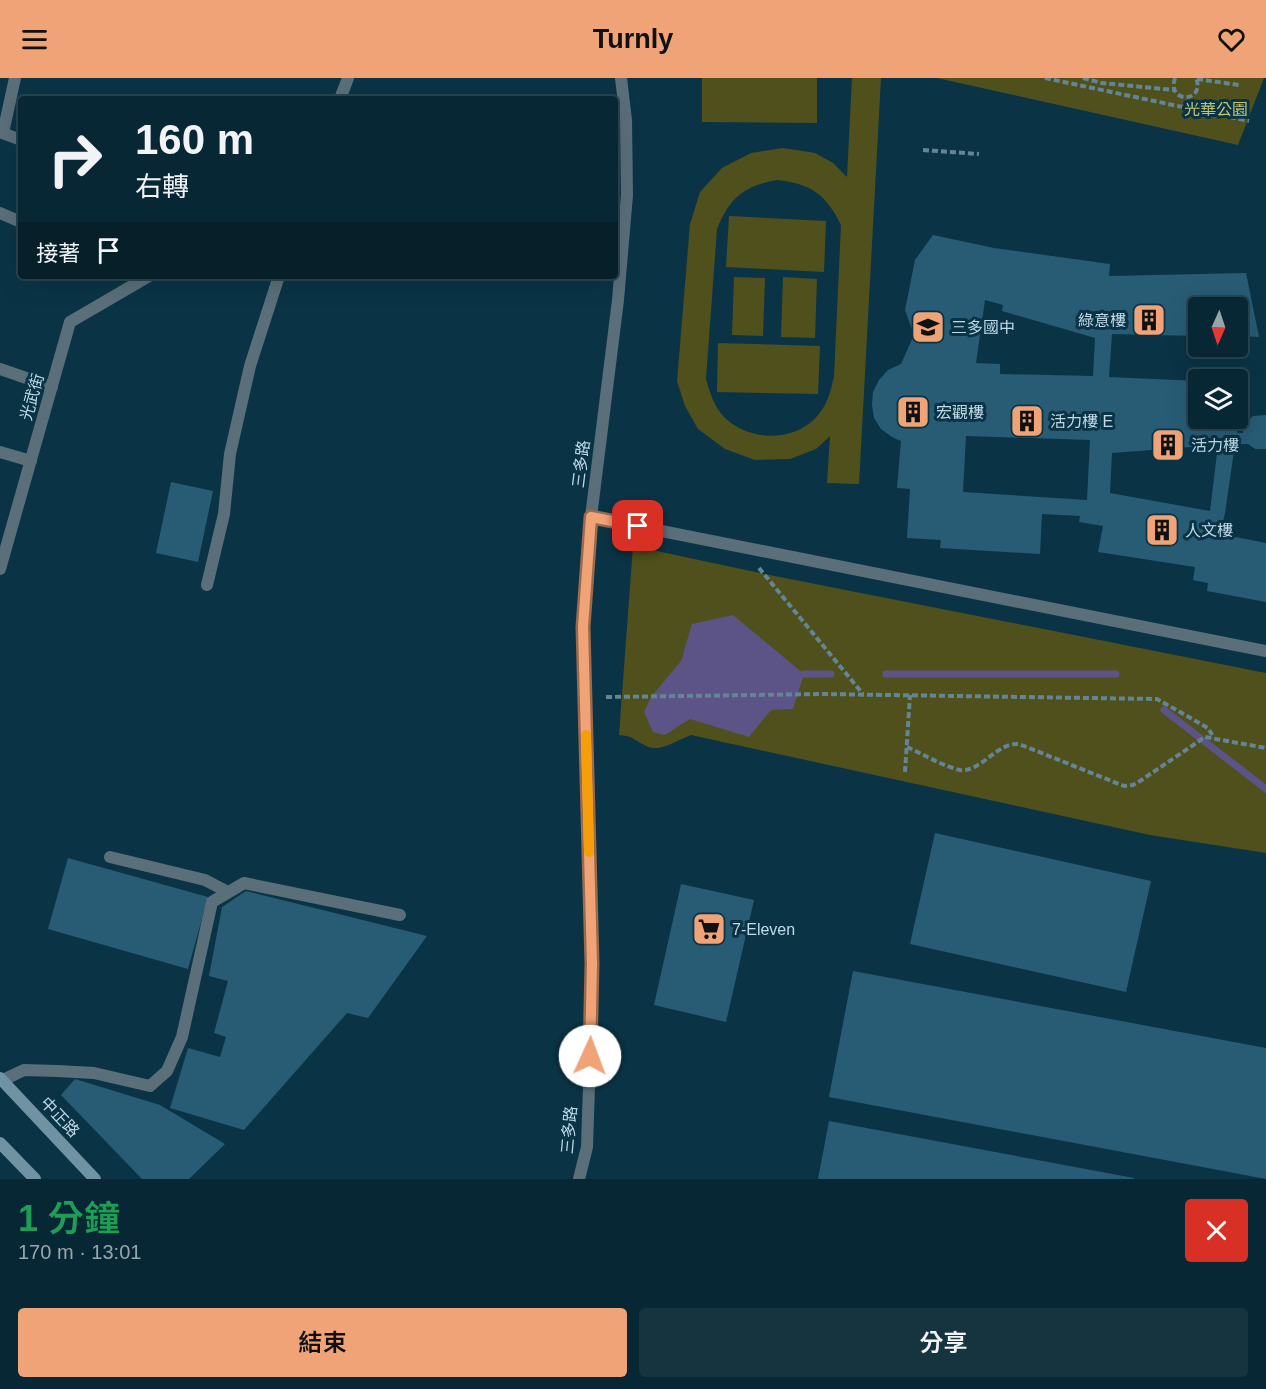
<!DOCTYPE html>
<html lang="zh-TW">
<head>
<meta charset="utf-8">
<style>
  body { margin:0; font-family:Helvetica,"Noto Sans TC",sans-serif; background:#163340; color:#f1f3f6; height:100vh; display:flex; flex-direction:column; font-size:22px; white-space:nowrap }
  * { box-sizing:border-box; margin:0 }
  p { font-size:20px; color:#98a5ac }
  .icon { flex:none; width:33px; height:33px; fill:none; stroke:currentColor; stroke-width:2; stroke-linecap:round; stroke-linejoin:round }
  .map { position:relative; height:1101px; overflow:hidden }
  .panel { display:flex; flex-direction:column; background:#082734; flex:1 }
  .panel>* { flex:none }
  .banner { position:absolute; left:18px; top:18px; width:600px; height:183px; border-radius:6px; box-shadow:0 6px 24px #0002,0 0 0 2px #29444f; background:#082734; color:#f1f3f6; overflow:hidden }
  .needle { width:39px; rotate:183deg }
  .fabs { position:absolute; left:1188px; top:219px; display:grid; gap:12px }
  .fabs a { display:grid; place-items:center; width:60px; height:60px; border-radius:6px; background:#082734; box-shadow:0 6px 24px #0002,0 0 0 2px #29444f; font-size:30px }
  .pin { position:absolute; display:grid; place-items:center; width:51px; height:51px; color:#fff; margin:-26px; border-radius:12px; box-shadow:0 3px 9px #0006 }
  .me { position:absolute; width:66px; margin:-33px; rotate:2deg; stroke-linejoin:round; filter:drop-shadow(0 0 4px #0008) }
  .turn { display:flex; align-items:center; gap:21px; height:126px; padding:0 18px; font-size:27px }
  .turn .icon { width:78px; height:78px; stroke-width:2.5 }
  .turn b { display:block; font-size:42px; line-height:51px }
  .then { display:flex; align-items:center; height:57px; padding:0 18px; background:#0003; gap:12px; font-size:22px }
  .round { display:grid; place-items:center; flex:none; width:63px; height:63px; border-radius:6px; background:#163340 }
  .headline { display:flex; align-items:center; justify-content:space-between; height:102px; padding:0 18px }
  h1 { font-size:36px; font-weight:600; line-height:45px; color:#1e9e55 }
  .button { display:flex; gap:12px; margin-top:auto; padding:12px 18px }
  .button a { flex:1; height:69px; border-radius:6px; background:#efa377; color:#111; font-size:24px; font-weight:600; line-height:69px; text-align:center }
  .button a+a { background:#163340; color:#f1f3f6 }
  header { display:flex; justify-content:space-between; align-items:center; height:78px; padding:0 18px; background:#efa377; color:#111; font-size:27px; font-weight:600 }
  .map>svg:first-child { display:block }
  .green { fill:#4f501c; fill-rule:evenodd }
  .water { fill:#5c5487 }
  .lines { fill:none; stroke-linecap:round; stroke-linejoin:round }
  .stream { stroke:#5c5487; stroke-width:7 }
  .building { fill:#275c74; fill-rule:evenodd }
  .path { stroke:#638595; stroke-width:4; stroke-dasharray:6 3; stroke-linecap:butt }
  .service { stroke:#5a6f7a; stroke-width:12 }
  .minor { stroke:#5a6f7a; stroke-width:12 }
  .tertiary { stroke:#5a6f7a; stroke-width:12 }
  .secondary { stroke:#7093a4; stroke-width:12 }
  .route-casing { stroke:#9b6a4d; stroke-width:15 }
  .route { stroke:#efa377; stroke-width:10 }
  .slow { stroke:#f59e0b; stroke-width:10 }
  .labels { text-anchor:middle; dominant-baseline:central; stroke-width:6; stroke-linejoin:round; paint-order:stroke }
  .park-label { font-size:16px; fill:#c3c66e; stroke:#0a3446 }
  .poi-label { font-size:16px; fill:#bfd9e7; stroke:#0a3446; text-anchor:start }
  .street-label { font-size:16px; fill:#bfd9e7; stroke:#0a3446 }
</style>
</head>
<body>
<header><svg class="icon" aria-label="menu" viewBox="0 0 24 24"><path d="M4 6h16M4 12h16M4 18h16"/></svg>Turnly<svg class="icon" aria-label="heart" viewBox="0 0 24 24"><path d="M12 20l-8-8c-3-5 5-10 8-4 3-6 11-1 8 4z"/></svg></header>
<div class="map">
<svg width="1266" height="1101" viewBox="0 0 1266 1101">
  <rect width="100%" height="100%" fill="#0a3446"/>
  <path class="green" d="M702,0H817V45L702,44Z
    M852,0H881L859,406L827,405L830,358L816,371L790,381L755,382L725,371L698,351L685,328L677,303L690,146L700,114L722,90L751,75L783,70L815,75L833,85L847,99ZM777,102C811,106 826,116 841,147L834,298C831,312 828,325 819,336C796,365 749,364 724,339C714,328 710,315 706,301L717,151C730,119 744,108 777,102Z
    M937,0H1264L1238,67Z
    M729,138L826,143L824,194L726,189Z
    M734,199L765,200L763,258L732,257Z
    M783,199L817,201L815,260L781,259Z
    M718,265L820,268L818,316L717,314Z
    M633,468L760,495L1266,595V775L1150,757L691,657C677,662 660,675 646,668C634,662 633,658 619,657Z"/>
  <path class="water" d="M733,537L804,596L793,631L771,632L749,659L690,641L665,657L653,654L644,634L651,619L681,583L692,546Z"/>
  <g class="lines">
    <path class="stream" d="M804,596H831
      M886,596H1116
      M1164,632L1266,711"/>
  </g>
  <path class="building" d="M933,157L994,170L1110,186L1109,198L1246,195L1259,259L1238,258V230H1198V258L1112,256L1109,299L1198,303V340H1237V355H1243L1244,347L1253,338L1266,337V371H1255L1248,366H1235L1225,435L1220,456L1266,465V524L1207,513L1208,505L1193,502L1195,489L1098,474L1103,448L1079,444L1080,438L1042,436L1040,476L940,470L941,462L907,460L910,411L897,410L901,363L892,359L881,351L874,340L872,327L873,314L879,302L888,292L901,286L914,257L905,232L915,182ZM985,222L1003,227L1002,233L1095,260L1093,298L1000,296V286L976,285ZM966,358L1090,362L1087,422L963,414ZM1218,367L1210,433L1110,415L1112,375Z
    M171,404L213,413L198,484L156,475Z
    M935,755L1151,803L1126,914L910,866Z
    M68,780L208,819L188,891L48,851Z
    M681,806L754,822L726,944L654,927Z
    M246,813L427,858L368,940L347,935L244,1052L170,1030L188,970L220,979L226,959L214,955L228,903L209,898L222,829Z
    M853,893L1266,970V1101L829,1019Z
    M75,1001L160,1027L225,1066L189,1101H142L61,1017Z
    M829,1043L1134,1100V1101H818Z"/>
  <g class="lines">
    <path class="path" d="M1045,0L1249,43
      M1083,0L1102,5L1174,12
      M1175,0C1166,26 1206,25 1196,0
      M1197,1L1239,7
      M923,72L979,76
      M759,490L863,616
      M606,619L822,616L1157,621L1208,650L1214,660
      M907,669C923,676 942,688 960,692C980,695 997,664 1019,666L1124,708L1133,707L1140,703L1205,659L1266,670
      M905,694L910,617"/>
    <path class="service" d="M0,54L21,62
      M3,55L15,0
      M0,135L21,144
      M0,291L52,309
      M207,507L224,436L230,376L250,288L279,198
      M110,779L205,802L228,814
      M3,1002L24,992L57,993L94,995L150,1008L167,993L182,959L212,824L244,805L400,837"/>
    <path class="minor" d="M340,21L348,0
      M0,374L31,383
      M591,439L1266,573
      M0,491L70,244L149,198"/>
    <path class="tertiary" d="M579,1101L587,1069L593,886L583,549L591,439L618,222L627,117L626,42L621,0"/>
    <path class="secondary" d="M0,1000L95,1101
      M0,1065L35,1101"/>
  </g>
  <g class="lines">
    <g class="route-casing">
      <path id="route" d="M590,978L592,886L583,549L591,439L638,448"/>
    </g>
    <use href="#route" class="route"/>
    <path class="slow" d="M586,657L589,774"/>
  </g>
  <defs>
    <g id="building-square" transform="scale(1.725)"><rect x="-9" y="-9" width="18" height="18" rx="4" fill="#efa377" stroke="#0a3446"/><path d="M-4-6H4V6H1V3H-1V6H-4ZM-2.5-4.3h1.7v1.8h-1.7ZM.8-4.3h1.7v1.8H.8ZM-2.5-1h1.7V.8h-1.7ZM.8-1h1.7V.8H.8Z" fill="#111"/></g>
    <g id="school-square" transform="scale(1.725)"><rect x="-9" y="-9" width="18" height="18" rx="4" fill="#efa377" stroke="#0a3446"/><path d="M0-5L7-2L0 1L-7-2ZM-4 1L0 2.5L4 1V4Q0 6-4 4Z" fill="#111"/></g>
    <g id="supermarket-square" transform="scale(1.725)"><rect x="-9" y="-9" width="18" height="18" rx="4" fill="#efa377" stroke="#0a3446"/><path d="M-6-5.5h2.5l.6 2H6L4.5 2H-2.5L-4.4-4H-6ZM-1.5 3.2a1.3 1.3 0 1 0 .1 0ZM3 3.2a1.3 1.3 0 1 0 .1 0Z" fill="#111"/></g>
  </defs>
  <g fill-rule="evenodd">
    <use href="#building-square" x="1149" y="242"/>
    <use href="#school-square" x="928" y="249"/>
    <use href="#building-square" x="913" y="334"/>
    <use href="#building-square" x="1027" y="343"/>
    <use href="#building-square" x="1168" y="367"/>
    <use href="#building-square" x="1162" y="452"/>
    <use href="#supermarket-square" x="709" y="851"/>
  </g>
  <g class="labels">
    <g class="park-label">
      <text x="1216" y="31">光華公園</text>
    </g>
    <g class="poi-label">
      <text x="1126" y="242" text-anchor="end">綠意樓</text>
      <text x="951" y="249">三多國中</text>
      <text x="936" y="334">宏觀樓</text>
      <text x="1050" y="343">活力樓 E</text>
      <text x="1191" y="367">活力樓</text>
      <text x="1185" y="452">人文樓</text>
      <text x="732" y="851">7-Eleven</text>
    </g>
    <g class="street-label">
      <text transform="translate(32 319) rotate(-74)">光武街</text>
      <text transform="translate(581 386) rotate(-83)">三多路</text>
      <text transform="translate(60 1039) rotate(47)">中正路</text>
      <text transform="translate(569 1052) rotate(-85)">三多路</text>
    </g>
  </g>
</svg>
<div class="fabs">
<a><svg class="needle" viewBox="-14 -14 28 28"><path d="M0-13l5 13h-10z" fill="#e53935"/><path d="M0 13l5-13h-10z" fill="#98a5ac"/></svg></a>
<a><svg class="icon" aria-label="layers" viewBox="0 0 24 24"><path d="M12 4l9 5-9 5-9-5zM3 14l9 5 9-5"/></svg></a>
</div>
<div class="pin" style="left:638px;top:448px;background:#d93025"><svg class="icon" aria-label="arrive" viewBox="0 0 24 24"><path d="M6 21V4h12l-3 4 3 4H6"/></svg></div>
<svg class="me" style="left:590px;top:978px" viewBox="-20 -20 40 40"><circle r="19" fill="#fff"/><path d="M0-13L10 11 0 6-10 11z" fill="#efa377"/></svg>
<div class="banner">
<div class="turn"><svg class="icon" aria-label="right" viewBox="0 0 24 24"><path d="M7 20v-9h11M14 6l5 5-5 5"/></svg><div><b>160 m</b>右轉</div></div>
<div class="then">接著<svg class="icon" aria-label="arrive" viewBox="0 0 24 24"><path d="M6 21V4h12l-3 4 3 4H6"/></svg></div>
</div>
</div>
<section class="panel">
<div class="headline"><div><h1>1 分鐘</h1><p>170 m · 13:01</p></div><a class="round" style="background:#d93025;color:#fff"><svg class="icon" aria-label="close" viewBox="0 0 24 24"><path d="M6 6l12 12M18 6L6 18"/></svg></a></div>
<div class="button"><a>結束</a><a>分享</a></div>
</section>
</body>
</html>
